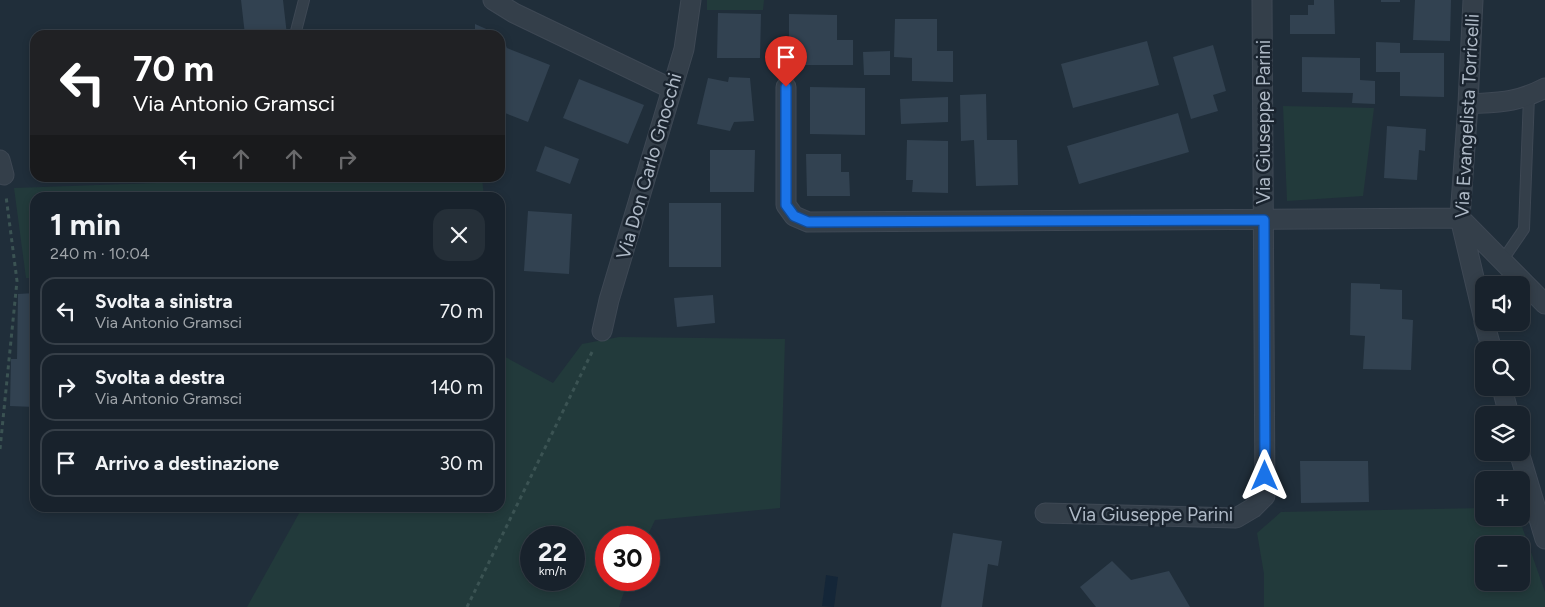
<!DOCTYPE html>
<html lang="it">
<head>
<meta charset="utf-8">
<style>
  body { margin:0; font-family:Figtree,sans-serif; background:#252f38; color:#f1f3f6; height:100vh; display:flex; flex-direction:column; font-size:19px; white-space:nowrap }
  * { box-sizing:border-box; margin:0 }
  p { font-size:16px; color:#9fa4a9 }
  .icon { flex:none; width:28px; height:28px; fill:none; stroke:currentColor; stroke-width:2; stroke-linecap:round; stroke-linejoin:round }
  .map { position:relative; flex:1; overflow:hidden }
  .details { position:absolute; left:30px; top:192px; width:475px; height:320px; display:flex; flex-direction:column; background:#18222c; border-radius:15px; box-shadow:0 2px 8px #0003,0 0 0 1px #363f48 }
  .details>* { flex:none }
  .guide { position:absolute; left:30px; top:30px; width:475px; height:152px; border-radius:15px; box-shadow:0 2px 8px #0003,0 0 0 1px #363f48; background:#202124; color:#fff; overflow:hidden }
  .fabs { position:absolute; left:1475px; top:276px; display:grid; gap:10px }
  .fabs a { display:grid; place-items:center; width:55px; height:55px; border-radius:10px; background:#18222c; box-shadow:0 2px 8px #0003,0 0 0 1px #363f48; font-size:25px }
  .speed { position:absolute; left:520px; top:526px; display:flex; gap:10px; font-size:25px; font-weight:700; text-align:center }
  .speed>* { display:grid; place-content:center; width:65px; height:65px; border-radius:50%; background:#18222c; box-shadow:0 2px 8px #0003,0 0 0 1px #363f48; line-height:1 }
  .speed small { font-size:12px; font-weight:400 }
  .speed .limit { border:8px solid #d22; background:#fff; color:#111 }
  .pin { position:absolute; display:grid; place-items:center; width:42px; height:42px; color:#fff; margin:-51px -21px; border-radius:50% 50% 50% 0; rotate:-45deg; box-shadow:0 0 5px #0007 }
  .pin .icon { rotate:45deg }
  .me { position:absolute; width:55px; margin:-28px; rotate:0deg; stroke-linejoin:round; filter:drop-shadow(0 0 4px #0008) }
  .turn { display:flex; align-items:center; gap:18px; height:105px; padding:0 20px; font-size:22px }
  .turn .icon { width:65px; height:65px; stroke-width:2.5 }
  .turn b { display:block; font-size:35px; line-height:42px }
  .lanes { display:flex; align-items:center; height:48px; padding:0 20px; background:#0003; justify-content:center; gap:25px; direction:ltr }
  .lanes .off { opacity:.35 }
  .round { display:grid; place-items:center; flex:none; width:52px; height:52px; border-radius:15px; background:#252f38 }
  .head { display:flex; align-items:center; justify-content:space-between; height:85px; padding:0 20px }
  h1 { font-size:30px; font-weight:700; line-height:38px }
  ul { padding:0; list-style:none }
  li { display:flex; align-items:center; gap:15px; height:68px; margin:0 10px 8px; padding:0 10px; border:2px solid #363f48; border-radius:15px }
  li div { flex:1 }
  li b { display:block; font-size:19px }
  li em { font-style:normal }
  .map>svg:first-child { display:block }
  .green { fill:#223a3b; fill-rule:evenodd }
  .water { fill:#142638 }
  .building { fill:#324251 }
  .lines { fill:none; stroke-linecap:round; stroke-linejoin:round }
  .service-casing { stroke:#3e4854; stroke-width:12 }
  .minor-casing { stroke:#3e4854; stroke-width:21 }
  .path { stroke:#3b5353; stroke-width:3; stroke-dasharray:4 4; stroke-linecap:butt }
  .service { stroke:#343f4a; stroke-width:10 }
  .minor { stroke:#343f4a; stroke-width:19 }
  .route-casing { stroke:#114b97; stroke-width:12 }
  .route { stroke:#1a73e8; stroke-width:9 }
  .labels { text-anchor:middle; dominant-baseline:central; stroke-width:5; stroke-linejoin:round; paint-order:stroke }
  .street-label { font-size:19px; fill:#afbac7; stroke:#1a242f }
</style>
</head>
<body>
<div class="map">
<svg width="1545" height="607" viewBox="0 0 1545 607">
  <rect width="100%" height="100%" fill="#202e3a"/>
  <path class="green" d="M707,0H764L763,10H707Z
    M1283,106L1374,108L1363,196L1287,201Z
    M299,178H482L484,197L35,198V278H26L14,188Z
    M619,337L785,339L780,508L655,520L647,537L606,538V580H628L619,607H247L302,508H500V354L553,383L582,344ZM531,538H574V580H531Z
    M1484,508V518H1519L1545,592V607H1264V574L1257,533L1281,512ZM1484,545H1521V582H1484Z"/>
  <path class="water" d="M826,575L838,577L834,607L822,606Z"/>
  <path class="building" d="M241,0H283L287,35H245Z
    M1314,0H1334L1335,34H1290V15H1308V5H1314Z
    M1381,0H1400V2H1381Z
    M1415,0H1451L1450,41L1413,40Z
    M718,13L761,14L760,58H717Z
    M789,14L837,15V40H853V65H789Z
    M895,19H937V51H953V82L912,81V58L894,57Z
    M475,24L502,36L507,48L550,65L528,122L500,111V65L502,60L500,59V35H475Z
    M1147,41L1159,85L1073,108L1061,64Z
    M1376,42L1400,43V53H1444V97L1400,96V72H1376Z
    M1213,45L1226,91L1213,95L1218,111L1191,119L1173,57Z
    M890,51V75H864L863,52Z
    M1302,57L1360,58V80L1375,81V104L1352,103L1353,93L1302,92Z
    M729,77L750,78L754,121L734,122L730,131L697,124L708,78L728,82Z
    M579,79L644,105L628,144L563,118Z
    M810,87L865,88V135L810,134Z
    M986,94L987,140H1017L1018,185L976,186L974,140L961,141L960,95Z
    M948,97V122L901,124L900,99Z
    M1178,113L1189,152L1079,184L1067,146Z
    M1387,126L1426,129L1425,151L1419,150L1417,180L1384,178Z
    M907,140L948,141V193L912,192L913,180H906Z
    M545,146L579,159L570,184L536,171Z
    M710,150H755L754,192H710Z
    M806,154H841V172H849L850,196H807Z
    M669,203H721V267H669Z
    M528,211L572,214L569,274L524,271Z
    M1351,283L1380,284V289L1402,290V319L1413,320L1411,370L1363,369L1365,336L1350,335Z
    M35,293V407L10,406L11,359H17L18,294Z
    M713,295L715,323L677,327L674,298Z
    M1300,461H1368L1369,502L1301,503Z
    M953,533L1002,541L998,566L988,564L982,607H941Z
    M1112,561L1131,580L1169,571L1190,607H1096L1080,587Z"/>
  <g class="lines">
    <g class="service-casing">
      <path id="service" d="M295,35L304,0
        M1502,261L1524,229L1529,96"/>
    </g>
    <g class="minor-casing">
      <path id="minor" d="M493,0L514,13L672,89
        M1473,0L1468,104L1460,218L1484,320
        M786,87V205L794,216L808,222L1460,218
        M1468,104C1500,102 1516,103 1545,88
        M0,160L4,175
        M1460,218L1545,304
        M1484,322L1492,350
        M602,331L609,300L684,49L691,0
        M1502,388L1509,415
        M1519,452L1545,539
        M1045,513L1236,518L1253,508L1265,496L1262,0"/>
    </g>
    <path class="path" d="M0,449L17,281L6,196
      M467,607L593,350"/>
    <use href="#service" class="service"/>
    <use href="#minor" class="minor"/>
  </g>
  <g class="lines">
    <g class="route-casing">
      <path id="route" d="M786,87V205L794,216L808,222L1264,220L1265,476"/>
    </g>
    <use href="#route" class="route"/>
  </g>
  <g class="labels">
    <g class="street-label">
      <text transform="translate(1467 116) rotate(-87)">Via Evangelista Torricelli</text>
      <text transform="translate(1263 122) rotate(-90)">Via Giuseppe Parini</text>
      <text transform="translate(649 166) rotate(-74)">Via Don Carlo Gnocchi</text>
      <text x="1151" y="514">Via Giuseppe Parini</text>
    </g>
  </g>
</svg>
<div class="fabs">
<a><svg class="icon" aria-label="sound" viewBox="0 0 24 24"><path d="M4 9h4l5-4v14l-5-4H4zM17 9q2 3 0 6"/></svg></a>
<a><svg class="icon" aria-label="search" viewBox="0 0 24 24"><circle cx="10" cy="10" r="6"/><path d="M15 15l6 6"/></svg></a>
<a><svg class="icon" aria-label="layers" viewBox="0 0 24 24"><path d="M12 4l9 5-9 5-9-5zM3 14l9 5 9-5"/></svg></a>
<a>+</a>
<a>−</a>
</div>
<div class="speed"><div>22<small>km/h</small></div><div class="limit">30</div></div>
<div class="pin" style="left:786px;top:87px;background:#d93025"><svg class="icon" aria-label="arrive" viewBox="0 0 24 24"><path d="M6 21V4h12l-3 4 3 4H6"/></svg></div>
<svg class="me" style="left:1265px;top:476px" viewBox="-20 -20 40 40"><path d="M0-17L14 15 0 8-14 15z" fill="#1a73e8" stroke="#fff" stroke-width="4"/></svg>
<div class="guide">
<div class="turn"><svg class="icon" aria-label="left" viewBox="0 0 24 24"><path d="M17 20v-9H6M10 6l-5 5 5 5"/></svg><div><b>70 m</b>Via Antonio Gramsci</div></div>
<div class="lanes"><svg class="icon" aria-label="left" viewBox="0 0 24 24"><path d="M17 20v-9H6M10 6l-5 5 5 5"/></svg><svg class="icon off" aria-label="ahead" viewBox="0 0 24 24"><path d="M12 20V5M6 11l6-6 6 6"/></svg><svg class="icon off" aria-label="ahead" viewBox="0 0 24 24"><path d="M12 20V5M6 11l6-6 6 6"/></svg><svg class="icon off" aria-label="right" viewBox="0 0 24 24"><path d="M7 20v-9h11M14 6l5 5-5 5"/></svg></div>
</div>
<section class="details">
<div class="head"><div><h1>1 min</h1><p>240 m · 10:04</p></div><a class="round"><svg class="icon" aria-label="close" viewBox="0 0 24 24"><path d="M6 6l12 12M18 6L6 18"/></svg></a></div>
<ul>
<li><svg class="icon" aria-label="left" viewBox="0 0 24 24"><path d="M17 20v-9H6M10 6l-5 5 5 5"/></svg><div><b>Svolta a sinistra</b><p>Via Antonio Gramsci</p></div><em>70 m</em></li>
<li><svg class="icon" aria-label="right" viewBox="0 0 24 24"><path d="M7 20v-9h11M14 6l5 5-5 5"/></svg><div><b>Svolta a destra</b><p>Via Antonio Gramsci</p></div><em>140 m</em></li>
<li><svg class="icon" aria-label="arrive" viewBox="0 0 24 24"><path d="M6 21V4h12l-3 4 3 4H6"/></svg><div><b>Arrivo a destinazione</b></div><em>30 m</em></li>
</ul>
</section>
</div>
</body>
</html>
